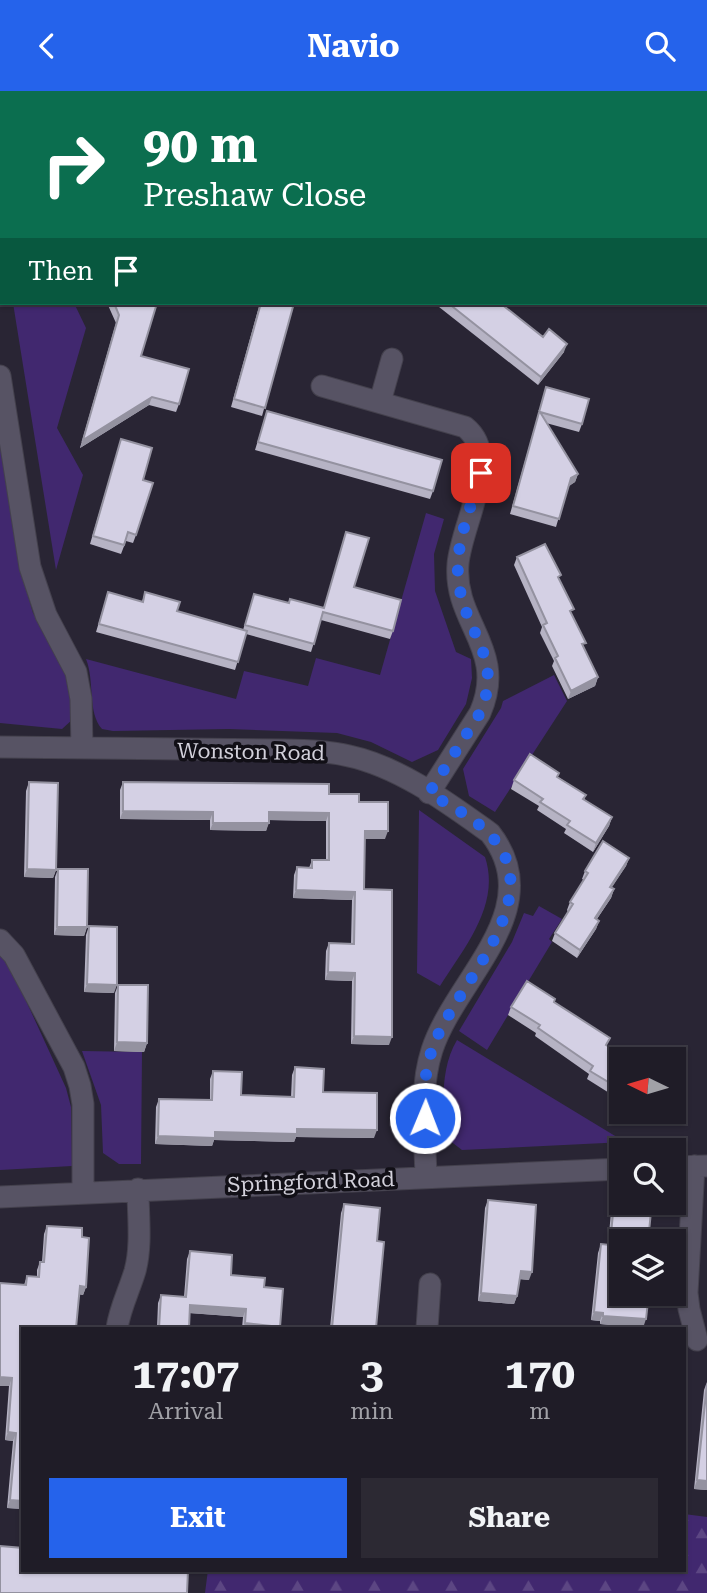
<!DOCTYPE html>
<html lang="en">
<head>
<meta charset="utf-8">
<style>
  body { margin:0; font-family:"Roboto Serif",serif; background:#2c2933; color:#f1f3f6; height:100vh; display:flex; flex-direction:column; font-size:26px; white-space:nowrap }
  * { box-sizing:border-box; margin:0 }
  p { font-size:23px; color:#a1a1a7 }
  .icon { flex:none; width:38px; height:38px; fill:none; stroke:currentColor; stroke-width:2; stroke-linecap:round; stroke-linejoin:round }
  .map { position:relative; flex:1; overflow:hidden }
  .panel { position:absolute; left:21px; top:1236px; width:665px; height:245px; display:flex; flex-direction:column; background:#1f1c27; border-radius:0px; box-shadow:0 2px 5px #0004,0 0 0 2px #3c3a44 }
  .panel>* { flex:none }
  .guide { position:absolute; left:0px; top:0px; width:707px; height:214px; box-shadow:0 2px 5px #0004,0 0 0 2px #3c3a44; background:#0b6e4f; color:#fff; overflow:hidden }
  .needle { width:46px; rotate:275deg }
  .tools { position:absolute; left:609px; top:956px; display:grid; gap:14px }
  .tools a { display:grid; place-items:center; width:77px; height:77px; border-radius:0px; background:#1f1c27; box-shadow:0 2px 5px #0004,0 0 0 2px #3c3a44; font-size:35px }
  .pin { position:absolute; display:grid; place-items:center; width:60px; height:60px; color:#fff; margin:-30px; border-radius:14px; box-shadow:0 4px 10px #0006 }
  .me { position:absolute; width:77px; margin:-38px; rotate:1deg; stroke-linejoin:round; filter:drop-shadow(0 0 5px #0008) }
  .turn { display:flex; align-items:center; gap:24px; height:147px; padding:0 28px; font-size:32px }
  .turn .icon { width:91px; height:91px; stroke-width:2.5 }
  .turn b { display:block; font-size:49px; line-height:60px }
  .then { display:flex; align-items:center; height:66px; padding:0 28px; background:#0003; gap:14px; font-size:26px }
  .eta { display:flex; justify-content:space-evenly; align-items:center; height:119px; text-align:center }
  .eta b { font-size:42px; font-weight:700; line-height:49px }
  .button { display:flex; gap:14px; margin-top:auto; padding:14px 28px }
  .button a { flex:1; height:80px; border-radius:0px; background:#2563eb; color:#fff; font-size:28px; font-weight:700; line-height:80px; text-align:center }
  .button a+a { background:#2c2933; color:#f1f3f6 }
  header { display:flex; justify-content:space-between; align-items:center; height:91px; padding:0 28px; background:#2563eb; color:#fff; font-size:32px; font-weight:700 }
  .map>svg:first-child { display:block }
  .grass { fill:#41286f }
  .forest { fill:url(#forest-firs) }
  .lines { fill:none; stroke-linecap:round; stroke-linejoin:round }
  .street-casing { stroke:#44414d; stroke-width:23 }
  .street { stroke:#575364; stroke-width:21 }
  .wall { fill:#b6b3c4 }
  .shaded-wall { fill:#9492a0 }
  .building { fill:#d4d0e4; stroke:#9492a0; stroke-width:2 }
  .route { stroke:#2563eb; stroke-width:12; stroke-dasharray:0 21.6 }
  .labels { text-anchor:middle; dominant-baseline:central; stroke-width:7; stroke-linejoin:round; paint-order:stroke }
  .street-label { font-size:21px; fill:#d3d1db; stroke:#110f16 }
</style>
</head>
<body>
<header><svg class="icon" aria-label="back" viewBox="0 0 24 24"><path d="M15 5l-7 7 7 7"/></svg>Navio<svg class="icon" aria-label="search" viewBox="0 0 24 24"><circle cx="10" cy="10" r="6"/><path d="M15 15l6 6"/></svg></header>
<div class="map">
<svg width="707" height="1502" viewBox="0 0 707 1502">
  <defs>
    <pattern id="forest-firs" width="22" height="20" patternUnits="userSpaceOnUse" patternTransform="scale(1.75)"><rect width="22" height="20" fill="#41286f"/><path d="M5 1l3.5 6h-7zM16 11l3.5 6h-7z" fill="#5c4683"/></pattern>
  </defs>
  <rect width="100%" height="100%" fill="#292534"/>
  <path class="grass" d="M13,212H74L86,237L57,337L83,384L56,479Z
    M0,341L22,484L33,522L58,565L71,595L73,628L62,638L0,632Z
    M426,422L444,428L434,463L435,500L456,561L471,568L472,587L466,613L438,659L412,671L371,651L337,642L229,638L113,640L102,638C87,621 95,590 86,568L236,608L244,580L308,595L316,567L380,584Z
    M554,584L567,610L495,721L469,705L463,678L501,617L503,610Z
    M419,719L485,766C501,814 464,857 440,895L417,882Z
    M539,815L562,828L549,848L552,851L487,959L459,940L512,851L524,822L533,825Z
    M0,864L11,877L66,997L71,1016L72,1075L0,1079Z
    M457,949L625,1051L462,1059L445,1046C443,1013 440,978 457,949Z
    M82,960L142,961L141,1073H119L103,1062L101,1014Z"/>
  <path class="forest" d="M684,1423L707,1426V1502H205L208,1479H684Z"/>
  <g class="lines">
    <g class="street-casing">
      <path id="street" d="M16,0L18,2
        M128,2L131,0
        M0,131L2,127
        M0,285L30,476L46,524L76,581L81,608L82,657
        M322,295L465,336C503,366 461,433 458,473C453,532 508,558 480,622L429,702
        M380,311L392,268
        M0,656L285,659C306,659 328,660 349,665C400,676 448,712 490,742C550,818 455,888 432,959C419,999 425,1045 426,1086
        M0,849L14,864L74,976L80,995L83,1013V1102
        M694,1075L687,1202L689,1218L697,1249
        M674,1076L707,1075
        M0,1106L621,1078
        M117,1237C120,1217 129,1200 135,1180C142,1154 138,1125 138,1098
        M427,1237L430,1193"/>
    </g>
    <use href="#street" class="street"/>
  </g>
  <path class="wall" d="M636,0H683L682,2H636Z
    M107,212H157L141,265L179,313L176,321L149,314L80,357L116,232Z
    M260,212H294L262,325L231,316Z
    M434,212H500L543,246L564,261L538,294Z
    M546,296L582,333L579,341L546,332L578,383L575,391L568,395L556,436L510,423Z
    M267,320L433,400L430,408L255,359Z
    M121,348L143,389L136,444L133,452L126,450L121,463L90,453Z
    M346,441L354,496L393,540L390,548L321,529L311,561L246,543L235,579L96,541L108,501L142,511L145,501L177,520L243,539L254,503L289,512L324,517Z
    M517,466L559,489L584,557L598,586L595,595L568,608L552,575L554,570L540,542L542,536L514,474Z
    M558,686L586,704L584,709L612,726L609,735L593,761L564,742L566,738L537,719L539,715L511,698L514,689Z
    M29,691L56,779L53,787L24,786L26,700Z
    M123,691L329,703L359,711L385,748H365L364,798L389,954L351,953L352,890L325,889L326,860L329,852L351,853L352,809L293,807L294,784L297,776L309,777L312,769H326V730L269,729L266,740L210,739V729L120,728V699Z
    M629,767L626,775L611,797L614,798L611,807L597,828L599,830L596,838L577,867L552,850L555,842L568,821L567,819L570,811L584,789L582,788L585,780Z
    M58,778L87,836L84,845L54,844L55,786Z
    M89,835L114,902L84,901L86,844Z
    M118,894L147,952L144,961L114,960L115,902Z
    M554,912L608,955L621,968V1015L613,1009L614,1005L587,988L589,983L535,945L536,942L508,924L511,916Z
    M295,976L374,1047L296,1046L294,1051L214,1049L212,1055L155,1053L156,1016L159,1008L210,1009V988L213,980L241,1004L291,1006L292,984Z
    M630,1020H645L641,1027Z
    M615,1101L621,1150L643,1237L600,1233V1230L591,1229L598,1162L601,1153L608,1154L612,1110Z
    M488,1109L529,1189L520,1188L517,1205L514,1213L478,1210L485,1117Z
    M344,1113L377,1150L376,1237H330L341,1122Z
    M47,1135L82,1146L86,1196L83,1204L79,1203L23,1237V1418L7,1417L13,1350L5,1349L9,1295L24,1194L27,1185L37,1186V1179L40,1171H42L44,1143Z
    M190,1160L231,1184L264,1196L280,1236V1237H242L243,1226L190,1222L189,1237H157L158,1212L161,1204L184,1206L187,1168Z
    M707,1291V1399L694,1398L704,1299Z"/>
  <path class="shaded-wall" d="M567,253L564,261L538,294L541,286Z
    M152,306L149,314L80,357L83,349Z
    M578,383L575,391L568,396L571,387Z
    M598,586L595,595L568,608L571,600Z
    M123,720L213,721L210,729L120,728Z
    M269,721L329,722L326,730L266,729Z
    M612,726L609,735L593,761L596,752Z
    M213,732H269L266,740L210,739Z
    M365,740H388L385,748H362Z
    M629,767L626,775L607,804L610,796Z
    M27,778L56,779L53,787L24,786Z
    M614,798L611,807L592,835L595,827Z
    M296,799L355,801L352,809L293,807Z
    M599,830L596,838L577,867L580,859Z
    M57,836H87L84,845L54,844Z
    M328,881L355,882L352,890L325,889Z
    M87,893L117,894L114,902L84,901Z
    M354,945L392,946L389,954L351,953Z
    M117,951L147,952L144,961L114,960Z
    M297,1038L377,1039L374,1047L296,1046L294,1051L214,1049L212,1055L155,1053L158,1045L215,1041Z
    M521,1180L532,1181L529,1189L518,1188Z
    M80,1195L86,1196L83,1204L77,1203Z
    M481,1202L517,1205L514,1213L478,1210Z
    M190,1214L246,1218L243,1226L188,1222Z
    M594,1221L603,1222L600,1230L591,1229Z
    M603,1225L646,1228L643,1237L600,1233Z
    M245,1232L280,1236V1237H243Z
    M0,1286L12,1287L9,1295H0Z
    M8,1341L16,1342L13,1350L5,1349Z
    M697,1389L707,1390V1399L694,1398Z
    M10,1409L23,1410V1418L7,1417Z"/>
  <path class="building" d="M501,0H553L552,2H500Z
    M663,0H681L680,2H666Z
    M114,212H157L141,265L189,278L179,313L152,306L83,349L119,224Z
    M261,212H294L265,317L234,308Z
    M448,212H500L543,246L549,238L567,253L541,286Z
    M546,296L589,308L582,333L540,321L578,383L571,387L559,428L513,415Z
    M267,320L442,369L433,400L258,351Z
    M121,348L152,357L143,389L153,392L136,444L128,441L124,454L93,445Z
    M346,441L369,447L354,496L401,509L393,540L323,521L314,553L245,534L254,503L289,512L290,508L324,517Z
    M545,453L561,484L558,486L574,518L570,520L586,552L582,553L598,586L571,600L555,567L558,565L543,534L547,532L517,466Z
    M108,501L143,511L145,501L180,511L177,520L247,540L238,571L99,533Z
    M530,663L559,682L557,686L586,704L583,708L612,726L596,752L567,734L570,730L540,711L543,708L514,689Z
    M29,691L58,692L56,779L27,778Z
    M123,691L329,693V703H359V711H388V740H365L364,798L392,799V946L354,945L355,882L328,881L329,852L354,853L355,801L296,799L297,776L312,777V769H329V722L269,721V732H213V721L123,720Z
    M603,750L629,767L610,796L614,798L595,827L599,830L580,859L555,842L573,813L570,811L588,782L585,780Z
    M58,778H88L87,836H57Z
    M89,835L117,836V894L87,893Z
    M527,890L555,908L554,911L610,947L606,954L628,968H621V1004L616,1001L618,997L590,980L593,975L538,937L540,934L511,916Z
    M118,894H148L147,952L117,951Z
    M295,976L324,978L323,1001L377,1002V1039L297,1038V1043L215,1041V1047L158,1045L159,1008L212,1009L213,980L242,981L241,1004L294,1006Z
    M615,1101L621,1102V1111H652L648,1150H621V1202H649L646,1228L603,1225V1222L594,1221L601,1153L610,1154Z
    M488,1109L536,1114L532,1181L521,1180L517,1205L481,1202Z
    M344,1113L380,1117L377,1150L384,1151L376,1237H332Z
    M47,1135L82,1137V1146L89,1147L86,1196L80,1195L76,1237H23V1410L10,1409L16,1342L8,1341L12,1287L0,1286V1192L26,1194L27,1185L39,1186L40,1171H44Z
    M190,1160L232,1164L231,1184L265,1187L264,1196L283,1198L280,1236L245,1232L246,1218L190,1214L189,1237H159L161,1204L186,1206Z
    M707,1293V1390L697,1389Z
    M0,1455L23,1457V1479H188L187,1502H0Z"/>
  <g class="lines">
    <path class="route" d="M425,1027C424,1004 424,981 432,959C451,899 545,816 497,752C481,730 452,716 429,702L480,622C504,566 466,545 459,493C453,456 471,417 481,382"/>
  </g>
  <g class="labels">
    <g class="street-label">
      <text transform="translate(251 661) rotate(1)">Wonston Road</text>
      <text transform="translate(311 1091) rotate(-2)">Springford Road</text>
    </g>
  </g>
</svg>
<div class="tools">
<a><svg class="needle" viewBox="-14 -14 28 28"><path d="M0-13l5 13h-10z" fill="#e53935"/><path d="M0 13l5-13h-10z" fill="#a1a1a7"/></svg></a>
<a><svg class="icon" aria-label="search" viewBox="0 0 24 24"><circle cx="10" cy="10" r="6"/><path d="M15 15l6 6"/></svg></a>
<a><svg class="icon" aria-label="layers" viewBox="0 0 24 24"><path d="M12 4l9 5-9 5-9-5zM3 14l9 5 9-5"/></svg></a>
</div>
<div class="pin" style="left:481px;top:382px;background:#d93025"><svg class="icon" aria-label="arrive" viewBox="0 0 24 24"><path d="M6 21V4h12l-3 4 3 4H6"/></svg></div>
<svg class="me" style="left:425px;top:1027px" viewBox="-20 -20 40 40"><circle r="17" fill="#2563eb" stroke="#fff" stroke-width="3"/><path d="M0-11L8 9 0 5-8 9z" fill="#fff"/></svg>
<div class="guide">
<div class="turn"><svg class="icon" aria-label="right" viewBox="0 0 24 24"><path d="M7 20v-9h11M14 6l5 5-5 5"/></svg><div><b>90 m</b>Preshaw Close</div></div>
<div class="then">Then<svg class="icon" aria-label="arrive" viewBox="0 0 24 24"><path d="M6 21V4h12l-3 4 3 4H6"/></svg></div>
</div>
<section class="panel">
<div class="eta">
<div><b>17:07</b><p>Arrival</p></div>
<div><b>3</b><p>min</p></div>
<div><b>170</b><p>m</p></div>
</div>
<div class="button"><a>Exit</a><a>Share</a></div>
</section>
</div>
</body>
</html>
